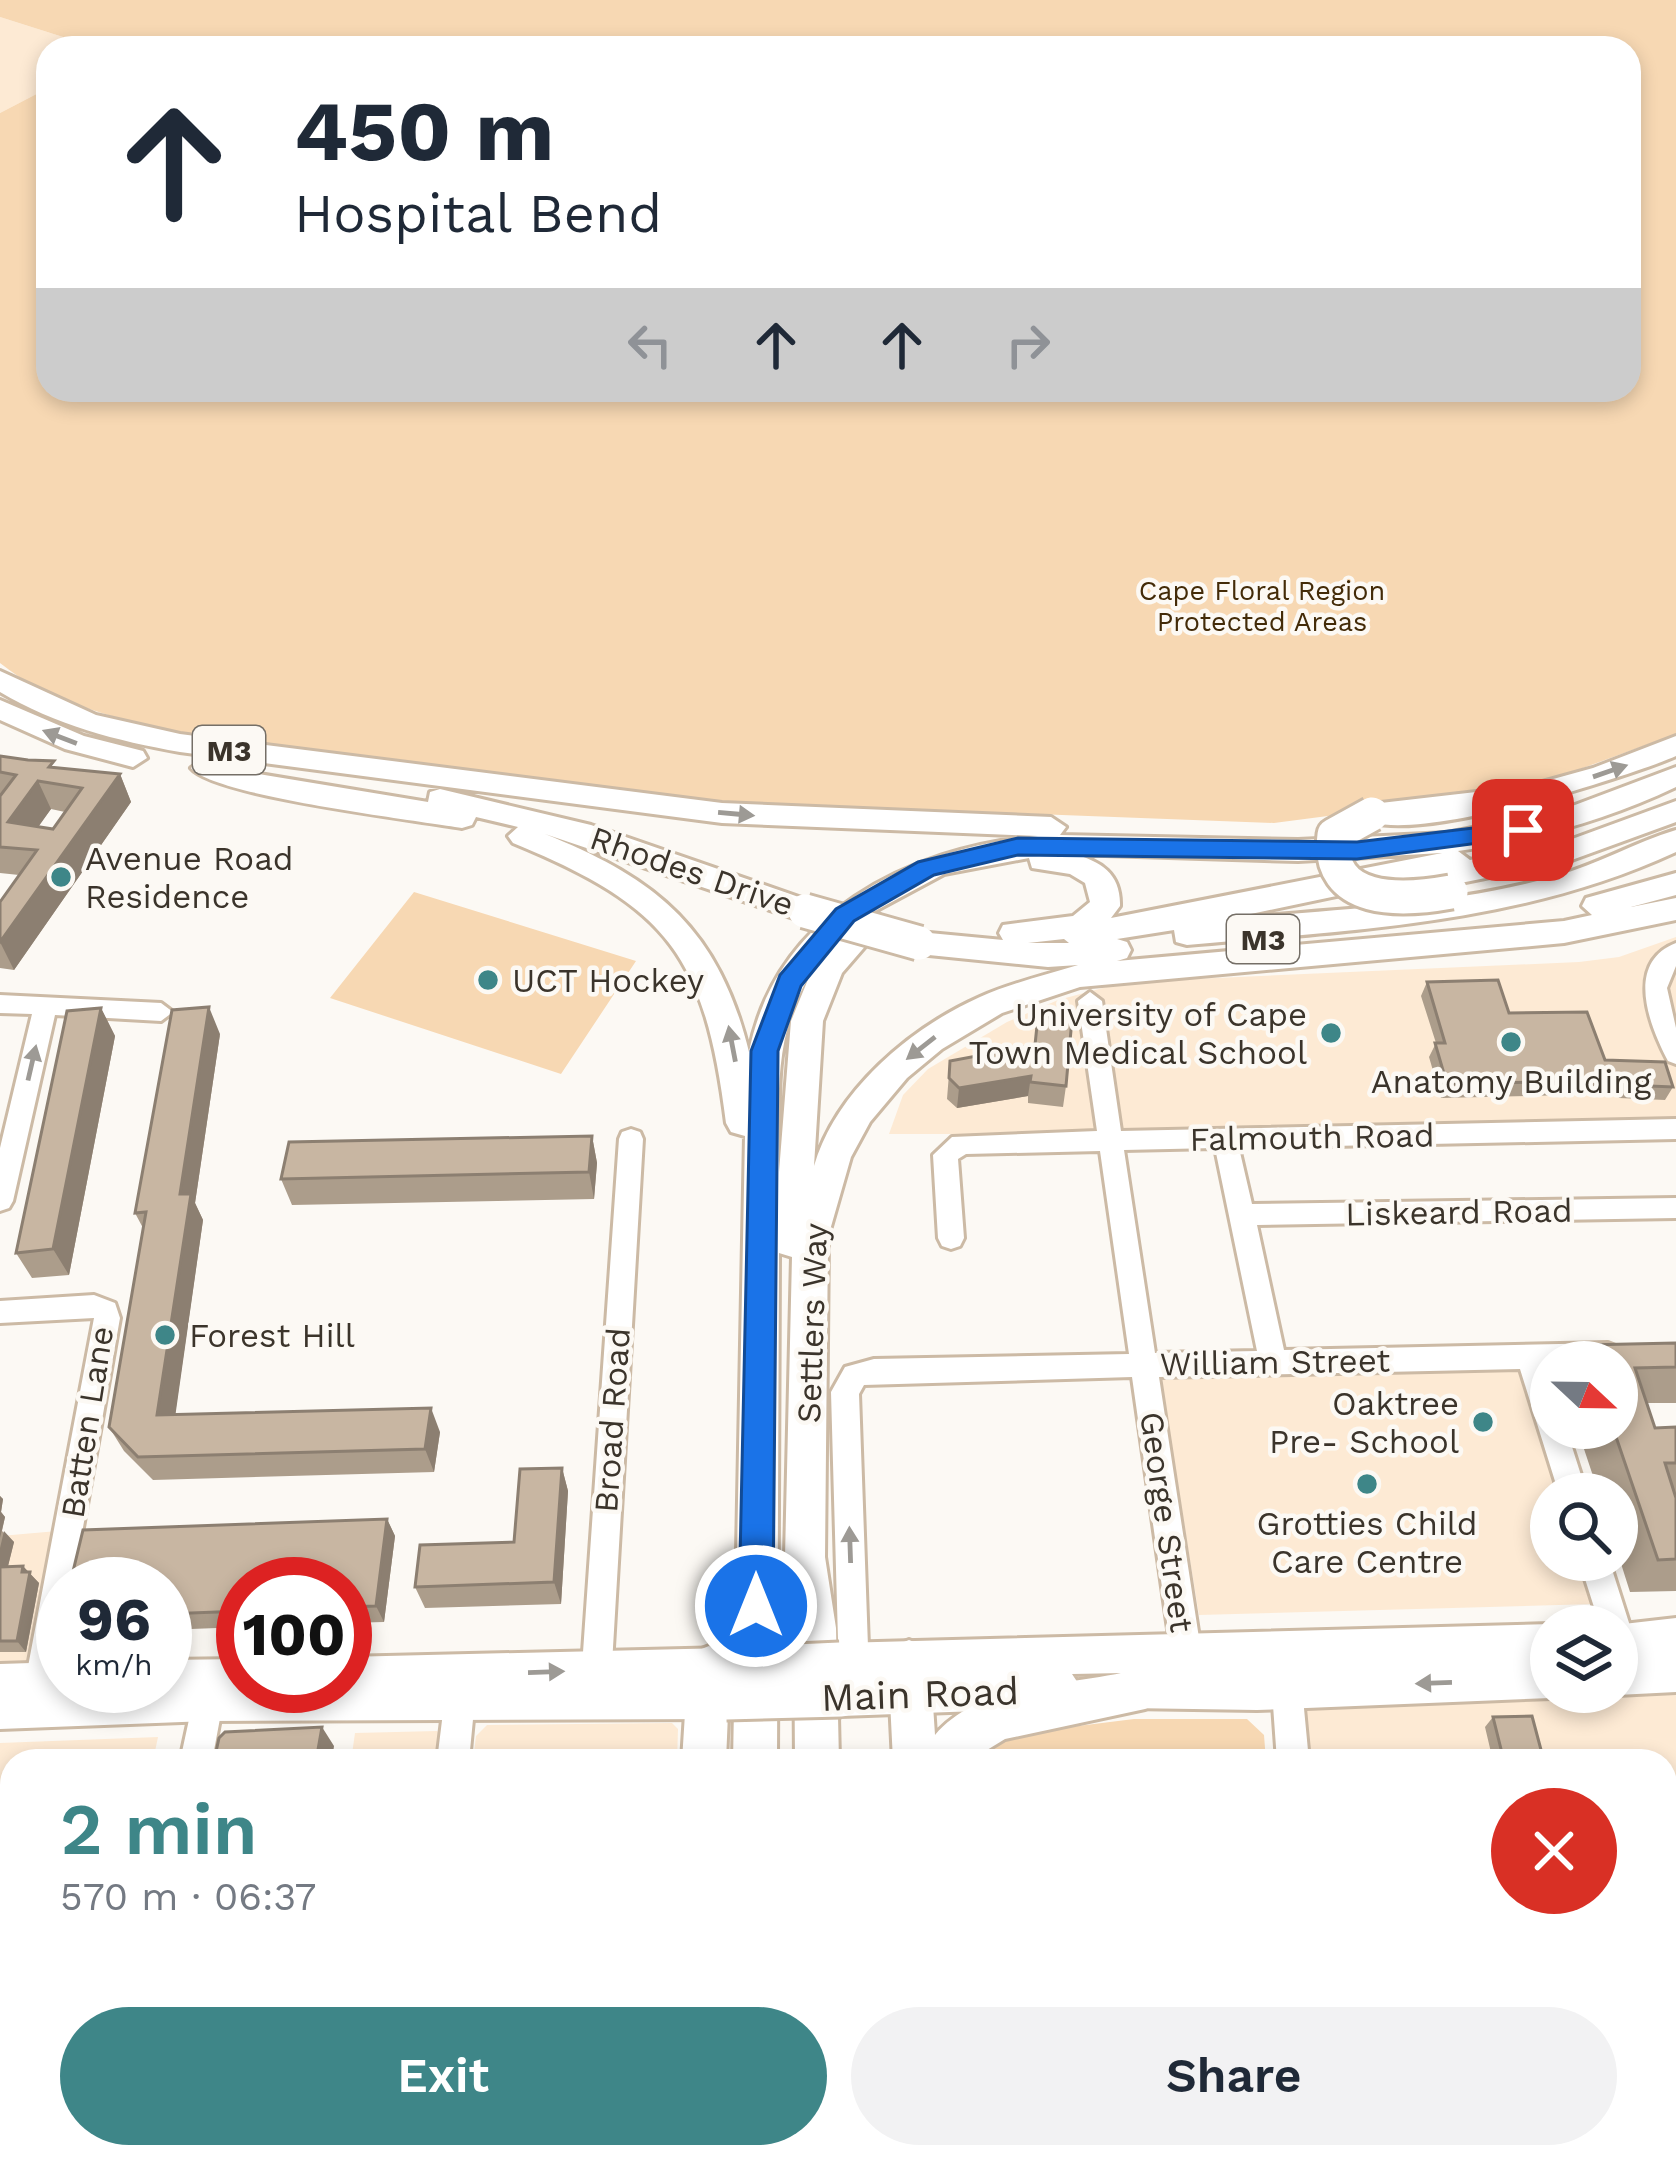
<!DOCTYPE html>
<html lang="en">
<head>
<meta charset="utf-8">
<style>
  body { margin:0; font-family:"Work Sans",sans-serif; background:#f2f2f3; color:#1f2937; height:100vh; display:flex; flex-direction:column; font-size:45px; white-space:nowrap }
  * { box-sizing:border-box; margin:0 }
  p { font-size:39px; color:#747a83 }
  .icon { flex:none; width:66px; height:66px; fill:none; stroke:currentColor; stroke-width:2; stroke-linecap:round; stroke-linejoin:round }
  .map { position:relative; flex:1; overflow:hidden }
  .side { position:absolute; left:0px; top:1749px; width:1677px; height:420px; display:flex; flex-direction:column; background:#fff; border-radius:36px 36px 0 0; box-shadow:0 6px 18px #0003 }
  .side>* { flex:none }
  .hud { position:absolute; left:36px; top:36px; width:1605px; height:366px; border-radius:36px; box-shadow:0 6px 18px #0003; background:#fff; color:#1f2937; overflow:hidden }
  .needle { width:78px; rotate:112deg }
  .buttons { position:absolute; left:1530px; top:1341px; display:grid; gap:24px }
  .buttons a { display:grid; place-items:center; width:108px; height:108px; border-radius:50%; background:#fff; box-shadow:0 6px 18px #0003; font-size:60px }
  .speed { position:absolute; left:36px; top:1557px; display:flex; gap:24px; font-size:60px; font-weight:700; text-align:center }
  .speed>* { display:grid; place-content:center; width:156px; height:156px; border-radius:50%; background:#fff; box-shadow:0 6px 18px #0003; line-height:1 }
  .speed small { font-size:30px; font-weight:400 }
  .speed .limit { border:18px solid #d22; background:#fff; color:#111 }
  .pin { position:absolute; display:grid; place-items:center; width:102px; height:102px; color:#fff; margin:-51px; border-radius:24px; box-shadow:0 6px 18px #0006 }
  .me { position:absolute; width:132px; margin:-66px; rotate:0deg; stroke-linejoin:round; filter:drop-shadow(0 0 9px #0008) }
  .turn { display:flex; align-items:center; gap:42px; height:252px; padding:0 60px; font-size:54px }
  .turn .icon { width:156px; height:156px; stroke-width:2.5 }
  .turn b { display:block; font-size:84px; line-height:102px }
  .lanes { display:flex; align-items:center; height:114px; padding:0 60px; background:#0003; justify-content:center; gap:60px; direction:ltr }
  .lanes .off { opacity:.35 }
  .round { display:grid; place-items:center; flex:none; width:126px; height:126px; border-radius:63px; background:#f2f2f3 }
  .headline { display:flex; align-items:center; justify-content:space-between; height:204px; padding:0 60px }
  h1 { font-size:72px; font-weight:600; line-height:90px; color:#3e8688 }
  .action { display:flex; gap:24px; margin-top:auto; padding:24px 60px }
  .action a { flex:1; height:138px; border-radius:72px; background:#3e8688; color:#fff; font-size:48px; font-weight:600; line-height:138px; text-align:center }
  .action a+a { background:#f2f2f3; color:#1f2937 }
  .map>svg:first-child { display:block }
  .built { fill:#fdead4 }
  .green { fill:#f7d8b3 }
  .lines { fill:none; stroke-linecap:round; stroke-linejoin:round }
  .minor-casing { stroke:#ccbaa5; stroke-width:6 }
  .major-casing { stroke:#ccbaa5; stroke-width:6 }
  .highway-casing { stroke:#ccbaa5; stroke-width:6 }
  .minor { fill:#fff; fill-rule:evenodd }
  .major { fill:#fff; fill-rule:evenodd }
  .highway { fill:#fff; fill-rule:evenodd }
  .major-bridge-casing { stroke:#ccbaa5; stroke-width:45; stroke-linecap:butt }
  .highway-bridge-casing { stroke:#ccbaa5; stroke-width:39; stroke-linecap:butt }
  .major-bridge { stroke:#fff; stroke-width:39 }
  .highway-bridge { stroke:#fff; stroke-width:33 }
  .wall { fill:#ac9d8b; fill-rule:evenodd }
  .shaded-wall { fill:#8c7f71 }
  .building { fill:#c8b6a2; stroke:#8c7f71; stroke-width:3; fill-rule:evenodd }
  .oneway { fill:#9d9a95 }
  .route { fill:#1a73e8; stroke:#114b97; stroke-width:3 }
  .poi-dot { fill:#3e8688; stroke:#fcf9f4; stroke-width:4.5 }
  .labels { text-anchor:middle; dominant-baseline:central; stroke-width:9; stroke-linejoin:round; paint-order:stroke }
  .far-park-label { font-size:27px; fill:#432b08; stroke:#fcf9f4 }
  .shield { fill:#fcf9f4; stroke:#756f67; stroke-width:3 }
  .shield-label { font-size:30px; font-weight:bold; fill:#3b342b }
  .poi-label { font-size:33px; fill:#3b342b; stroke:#fcf9f4; text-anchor:start }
  .street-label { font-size:33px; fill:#3b342b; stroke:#fcf9f4 }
  .near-street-label { font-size:39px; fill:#3b342b; stroke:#fcf9f4 }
</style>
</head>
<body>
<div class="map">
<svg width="1676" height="2169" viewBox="0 0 1676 2169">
  <rect width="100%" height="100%" fill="#fcf9f4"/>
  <path class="built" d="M0,17L63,37L62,48H48V88L0,113Z
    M1676,937V1117L1122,1134H889L903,1095L928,1069L1007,1022L1058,1000L1125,982L1579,962L1619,957Z
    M1525,1370L1561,1494H1551V1560H1580L1594,1604L1199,1615L1160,1378Z
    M69,1530L35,1708L0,1710V1536Z
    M1676,1673V1810L1665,1813V1761H1293L1287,1689L1617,1692Z
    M672,1723L678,1729L677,1761H473L476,1736L487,1725Z
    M437,1731L445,1739L442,1761H351L355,1733Z
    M158,1737L153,1761H12V2157H392L391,2169H0V1743Z
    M429,2157H659L658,2169H428Z"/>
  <path class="green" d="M0,0H1676V734L1520,791L1274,823L694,801L164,730C107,715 47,701 0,663V113L48,88V390H1629V48H62L63,37L0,17Z
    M414,892L636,961L561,1074L330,998Z
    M1134,1719H1247L1264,1735L1266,1761H960L991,1737Z
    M951,2157H1295L1296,2169H951Z"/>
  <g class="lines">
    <g class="minor-casing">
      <path id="minor" d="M1676,943V966L1667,988L1676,1028V1064L1668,1061C1650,1027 1624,963 1676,943Z
        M1090,992L1102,1001L1121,1131L1676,1119V1139L1239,1148L1252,1204L1676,1198V1218L1257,1225L1284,1350L1608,1343L1618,1347L1621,1355L1617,1364L1551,1362V1368H1546L1551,1382V1428H1566L1587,1494H1559L1520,1369L1159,1377L1203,1664L1199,1675L1188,1679L1177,1675L1173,1664L1132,1377L864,1385L859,1394L869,1675L865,1686L854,1690L843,1686L839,1675L831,1392L845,1367L874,1359L1129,1354L1100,1151L966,1154L958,1159L964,1238L960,1246L951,1249L942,1246L938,1238L933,1155L952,1137L1097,1131L1078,1001ZM1215,1148L1257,1351L1155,1353L1124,1150Z
        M0,995L161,1003L173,1012L161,1021L55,1015L13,1201L9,1208L0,1211V1148L32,1014L0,1013Z
        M631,1129L640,1132L643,1139L611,1681L607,1692L596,1696L585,1692L581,1681L619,1139L622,1132Z
        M94,1295L115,1303L120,1318L73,1584H63C63,1624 64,1666 49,1704L38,1708L27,1704L23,1693L94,1318L0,1323V1301Z
        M1579,1560H1609L1630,1626L1626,1636L1617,1640V1626H1600Z
        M1286,1662L1297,1666L1301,1677L1309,1761H1277L1271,1677L1275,1666Z
        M461,1673L472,1677L476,1688L469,1761H437L446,1688L450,1677Z
        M210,1677L221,1681L225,1692L212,1761H180L195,1692L199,1681Z
        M1665,2115L1676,2120V2169H1654L1652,2157H1665Z
        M389,2157H425L424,2169H388Z
        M658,2157H694V2169H658Z
        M1310,2157H1351L1356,2169H1306Z"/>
    </g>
    <g class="major-casing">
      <path id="major" d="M1676,1618V1692L1617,1695L1610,1692H1617V1626H1606Z
        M1551,1624L1557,1626H1551V1692H1565L1551,1698L1257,1710L1129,1708L1115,1702L1110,1689L1115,1676L1123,1673L1072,1674L1082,1689L1077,1702L1063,1708L841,1716L827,1710L822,1697L827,1684L837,1679L827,1675L821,1662L827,1649L840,1643Z
        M727,1648L740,1654L746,1667L740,1680L732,1683L740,1687L745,1700L740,1713L726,1719L208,1721L0,1729V1664L63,1662V1686H165V1660L243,1659V1686H345V1657Z"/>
    </g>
    <g class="highway-casing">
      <path id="highway" d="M0,671L96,715L180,734L722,803L1051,817L1066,827L1060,835L1298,840L1447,833L1559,811L1676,767V787C1607,820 1534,840 1458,851L1470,860L1564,842L1676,801V822L1569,861L1436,888L1422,878L1227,919C1337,909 1449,906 1556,876C1597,865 1635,842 1676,830V852C1521,924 1354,930 1187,945L1176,942L1174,930L1117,939L1127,942L1131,950L1127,958L1117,961L1564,921L1592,915L1582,906L1586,898L1676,873V895L1631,907L1676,898V920L1564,943L1080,987L1002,1013L942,1049L907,1078L870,1122L851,1157L828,1237L825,1557L836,1628L839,1761H795L794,1628L785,1557L792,1257L779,1253L777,1761H733L745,1136L731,1132L726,1123C705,956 669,907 513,843L508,836L518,827L476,817L472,825L462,828C416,820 213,796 191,768L205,759L241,771L428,802L430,792L440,789L591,825L816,903L820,911L816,919L805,922L545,834C658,879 719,930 749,1052C776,914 908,848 1038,836L722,823L180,752C117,741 55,725 0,692ZM1442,853L1111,918L1120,906C1121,874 1101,861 1073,854L1298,861ZM1029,858L1032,868L1070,874L1085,883L1090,902L1073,916L1003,925L999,933L1003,940L919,932L908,935L904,943L908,951L919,954L1048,967L1078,965C1046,975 1011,983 980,997C910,1028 836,1091 814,1166L823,1021L842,973L887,921L875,911L944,874ZM1064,939L1069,943H1028ZM809,977L791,1021L779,1172C779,1105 772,1037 809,977Z
        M0,700L84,736L143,751L147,758L133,767L65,749L0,720Z
        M1676,736V756C1631,776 1388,854 1358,814L1372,804L1528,786L1593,768Z
        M909,1640L924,1646L930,1660L935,1735C982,1679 1081,1687 1145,1667L1160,1673L1166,1688L1160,1703L1145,1709L1005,1739L969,1761H893L888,1660L894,1646Z
        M709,1646L724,1652L730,1666L726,1761H682L688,1666L694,1652Z
        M680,2157H779V2169H680Z
        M799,2157H849V2169H799Z
        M882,2157H932V2169H882Z"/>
    </g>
    <use href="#minor" class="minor"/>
    <use href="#major" class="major"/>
    <use href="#highway" class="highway"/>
    <g class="major-bridge-casing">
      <path id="major-bridge" d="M727,1667L840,1662
        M726,1700L841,1697"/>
    </g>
    <g class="highway-bridge-casing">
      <path id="highway-bridge" d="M1372,814L1334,835C1325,905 1402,901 1451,892
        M805,911L919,943"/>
    </g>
    <use href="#major-bridge" class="major-bridge"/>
    <use href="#highway-bridge" class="highway-bridge"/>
  </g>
  <path class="wall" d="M57,767L120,774L131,802L14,970L0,968V902L19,875L0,873V772ZM51,809L65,812L53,829L38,826Z
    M1427,982L1509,1013L1605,1060L1673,1087L1665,1100L1619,1098L1618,1094L1441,1098L1429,1057L1436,1043L1421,996Z
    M101,1008L115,1036L69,1275L32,1278L16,1253Z
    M220,1034L195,1203L203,1220L175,1414L440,1432L434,1472L153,1480L124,1451L109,1427L143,1228L135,1213Z
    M950,1061L1066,1086L1063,1107L1028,1103V1096L957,1108L947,1099Z
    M592,1136L597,1163L594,1199L292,1205L281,1179Z
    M1676,1343V1403H1647L1655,1428L1676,1427V1591L1630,1592L1617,1551V1494H1599L1577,1428H1617V1362H1575L1585,1345Z
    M562,1468L568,1491L561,1604L425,1608L415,1587L514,1542Z
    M0,1496L3,1499L1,1512L5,1517L2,1531L14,1542L8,1566L28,1572L39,1583L26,1652H0Z
    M387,1519L395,1536L384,1622L345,1623V1584H243V1627L165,1630V1584Z
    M1493,1717L1544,1761H1493L1485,1727Z
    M1676,1804V1939L1668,1918H1665V1814Z
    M1676,1992V2032H1673L1665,2006V1999Z"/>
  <path class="shaded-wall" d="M120,774L131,802L14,970L0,942Z
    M38,781L51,809L22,850L8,822Z
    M209,1007L220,1034L195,1203L203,1220L172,1439L157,1415L180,1194Z
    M101,1008L115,1036L69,1275L53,1249Z
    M1031,1076L1028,1096L957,1108L959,1088Z
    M592,1136L597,1163L594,1199L589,1172Z
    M431,1408L440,1432L434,1472L425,1449Z
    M562,1468L568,1491L561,1604L554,1582Z
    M0,1496L3,1499L1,1512L5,1517L0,1538Z
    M387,1519L395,1536L384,1622L376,1606Z
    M4,1531L14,1542L5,1578L0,1571V1548Z
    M23,1566L39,1583L26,1652L17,1641Z
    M322,1727L334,1746L332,1761H316Z"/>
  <path class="building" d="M0,756L28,760L54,761L49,767L120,774L0,942V902L37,850L0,847V796L16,775L0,772ZM38,781L82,788L53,829L8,822Z
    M1498,980L1509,1013L1587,1012L1605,1060L1665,1062L1673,1087L1626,1085L1625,1080L1447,1084L1435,1043H1445L1427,982Z
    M209,1007L180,1194H191L157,1415L431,1408L425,1449L138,1457L109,1427L146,1212L135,1213L172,1010Z
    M101,1008L53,1249L16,1253L67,1011Z
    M1038,1016L1072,1019L1066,1086L1030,1082L1031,1076L959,1088L949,1078L950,1061L1035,1045Z
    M592,1136L589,1172L281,1179L289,1142Z
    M1676,1343V1367L1635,1368L1655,1428L1676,1427V1463H1665L1676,1498V1559L1658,1560L1613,1428H1617V1362H1591L1585,1345Z
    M562,1468L554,1582L415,1587L420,1545L514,1542L520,1469Z
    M387,1519L376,1606L345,1607V1584H243V1611L165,1614V1584H70L83,1530Z
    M23,1566L22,1572H30L17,1641H0V1567Z
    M1532,1716L1544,1761H1504L1493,1717Z
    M322,1727L316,1761H214L219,1738L225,1732Z
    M1676,1821V1875L1674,1871L1665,1872V1825Z"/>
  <defs><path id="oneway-solid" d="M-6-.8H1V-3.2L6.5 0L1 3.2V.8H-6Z" transform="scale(3)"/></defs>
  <g class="oneway">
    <use href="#oneway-solid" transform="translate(60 737) rotate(-159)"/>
    <use href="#oneway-solid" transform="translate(1610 771) rotate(-19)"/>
    <use href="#oneway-solid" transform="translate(736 814) rotate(5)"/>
    <use href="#oneway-solid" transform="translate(732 1044) rotate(-101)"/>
    <use href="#oneway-solid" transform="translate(921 1048) rotate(142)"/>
    <use href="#oneway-solid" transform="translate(32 1063) rotate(-77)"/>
    <use href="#oneway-solid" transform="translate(850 1545) rotate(-92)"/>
    <use href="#oneway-solid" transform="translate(546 1672) rotate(-2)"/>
    <use href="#oneway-solid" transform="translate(1434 1683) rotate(178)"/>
  </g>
  <path class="route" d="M1523,822L1532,825V836L1357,859L1018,855L934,875L854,921L801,986L778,1051L773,1606L768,1617L756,1622L744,1617L739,1606L751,1051L780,975L836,909L918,862L1018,838L1357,842Z"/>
  <g class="poi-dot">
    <circle cx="61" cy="877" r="12"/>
    <circle cx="488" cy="980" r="12"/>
    <circle cx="1331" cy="1033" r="12"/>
    <circle cx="1511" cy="1042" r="12"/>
    <circle cx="165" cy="1335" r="12"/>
    <circle cx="1483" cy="1422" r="12"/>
    <circle cx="1367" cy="1484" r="12"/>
  </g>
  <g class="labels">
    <g class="far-park-label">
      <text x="1262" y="591">Cape Floral Region<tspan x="1262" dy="31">Protected Areas</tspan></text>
    </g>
    <g class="shield">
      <rect x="193" y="726" width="72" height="48" rx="9"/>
      <rect x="1227" y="915" width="72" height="48" rx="9"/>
    </g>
    <g class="shield-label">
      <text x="229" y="750">M3</text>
      <text x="1263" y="939">M3</text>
    </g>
    <g class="poi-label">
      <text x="85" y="858">Avenue Road<tspan x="85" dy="38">Residence</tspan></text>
      <text x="512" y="980">UCT Hockey</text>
      <text x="1307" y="1014" text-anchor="end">University of Cape<tspan x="1307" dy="38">Town Medical School</tspan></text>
      <text x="1511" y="1081" text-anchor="middle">Anatomy Building</text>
      <text x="189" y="1335">Forest Hill</text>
      <text x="1459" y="1403" text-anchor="end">Oaktree<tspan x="1459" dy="38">Pre- School</tspan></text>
      <text x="1367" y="1523" text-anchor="middle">Grotties Child<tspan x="1367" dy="38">Care Centre</tspan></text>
    </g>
    <g class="street-label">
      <text transform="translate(692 871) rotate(19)">Rhodes Drive</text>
      <text transform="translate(1312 1137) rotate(-1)">Falmouth Road</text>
      <text transform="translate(1459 1212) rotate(-1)">Liskeard Road</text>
      <text transform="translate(812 1323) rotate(-88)">Settlers Way</text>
      <text transform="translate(1275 1362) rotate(-1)">William Street</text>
      <text transform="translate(612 1420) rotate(-86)">Broad Road</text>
      <text transform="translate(87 1422) rotate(-81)">Batten Lane</text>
      <text transform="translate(1167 1522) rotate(82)">George Street</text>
    </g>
    <g class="near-street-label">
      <text transform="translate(920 1694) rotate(-2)">Main Road</text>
    </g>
  </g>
</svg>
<div class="buttons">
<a><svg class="needle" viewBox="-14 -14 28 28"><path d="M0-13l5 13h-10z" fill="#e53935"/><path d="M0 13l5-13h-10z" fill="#747a83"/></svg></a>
<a><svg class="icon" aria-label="search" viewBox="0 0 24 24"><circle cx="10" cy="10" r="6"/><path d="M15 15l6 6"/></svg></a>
<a><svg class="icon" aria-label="layers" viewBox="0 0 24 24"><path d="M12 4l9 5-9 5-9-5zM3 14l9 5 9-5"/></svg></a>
</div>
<div class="speed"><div>96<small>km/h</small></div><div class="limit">100</div></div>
<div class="pin" style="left:1523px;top:830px;background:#d93025"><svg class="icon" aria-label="arrive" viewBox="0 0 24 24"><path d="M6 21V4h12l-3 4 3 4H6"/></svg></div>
<svg class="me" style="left:756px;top:1606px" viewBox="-20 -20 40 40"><circle r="17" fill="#1a73e8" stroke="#fff" stroke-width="3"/><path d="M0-11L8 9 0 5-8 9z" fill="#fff"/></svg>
<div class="hud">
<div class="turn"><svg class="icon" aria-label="ahead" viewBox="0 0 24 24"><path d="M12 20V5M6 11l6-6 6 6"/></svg><div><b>450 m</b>Hospital Bend</div></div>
<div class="lanes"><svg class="icon off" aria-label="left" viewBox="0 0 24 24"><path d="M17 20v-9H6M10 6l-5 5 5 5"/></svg><svg class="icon" aria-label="ahead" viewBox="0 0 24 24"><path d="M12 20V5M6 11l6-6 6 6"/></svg><svg class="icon" aria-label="ahead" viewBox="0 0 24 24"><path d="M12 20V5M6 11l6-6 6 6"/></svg><svg class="icon off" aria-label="right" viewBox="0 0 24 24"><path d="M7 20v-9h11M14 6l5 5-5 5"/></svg></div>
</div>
<section class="side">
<div class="headline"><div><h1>2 min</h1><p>570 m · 06:37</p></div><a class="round" style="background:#d93025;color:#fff"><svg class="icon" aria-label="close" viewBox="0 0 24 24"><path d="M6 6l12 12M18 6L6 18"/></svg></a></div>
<div class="action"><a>Exit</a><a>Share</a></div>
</section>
</div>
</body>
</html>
